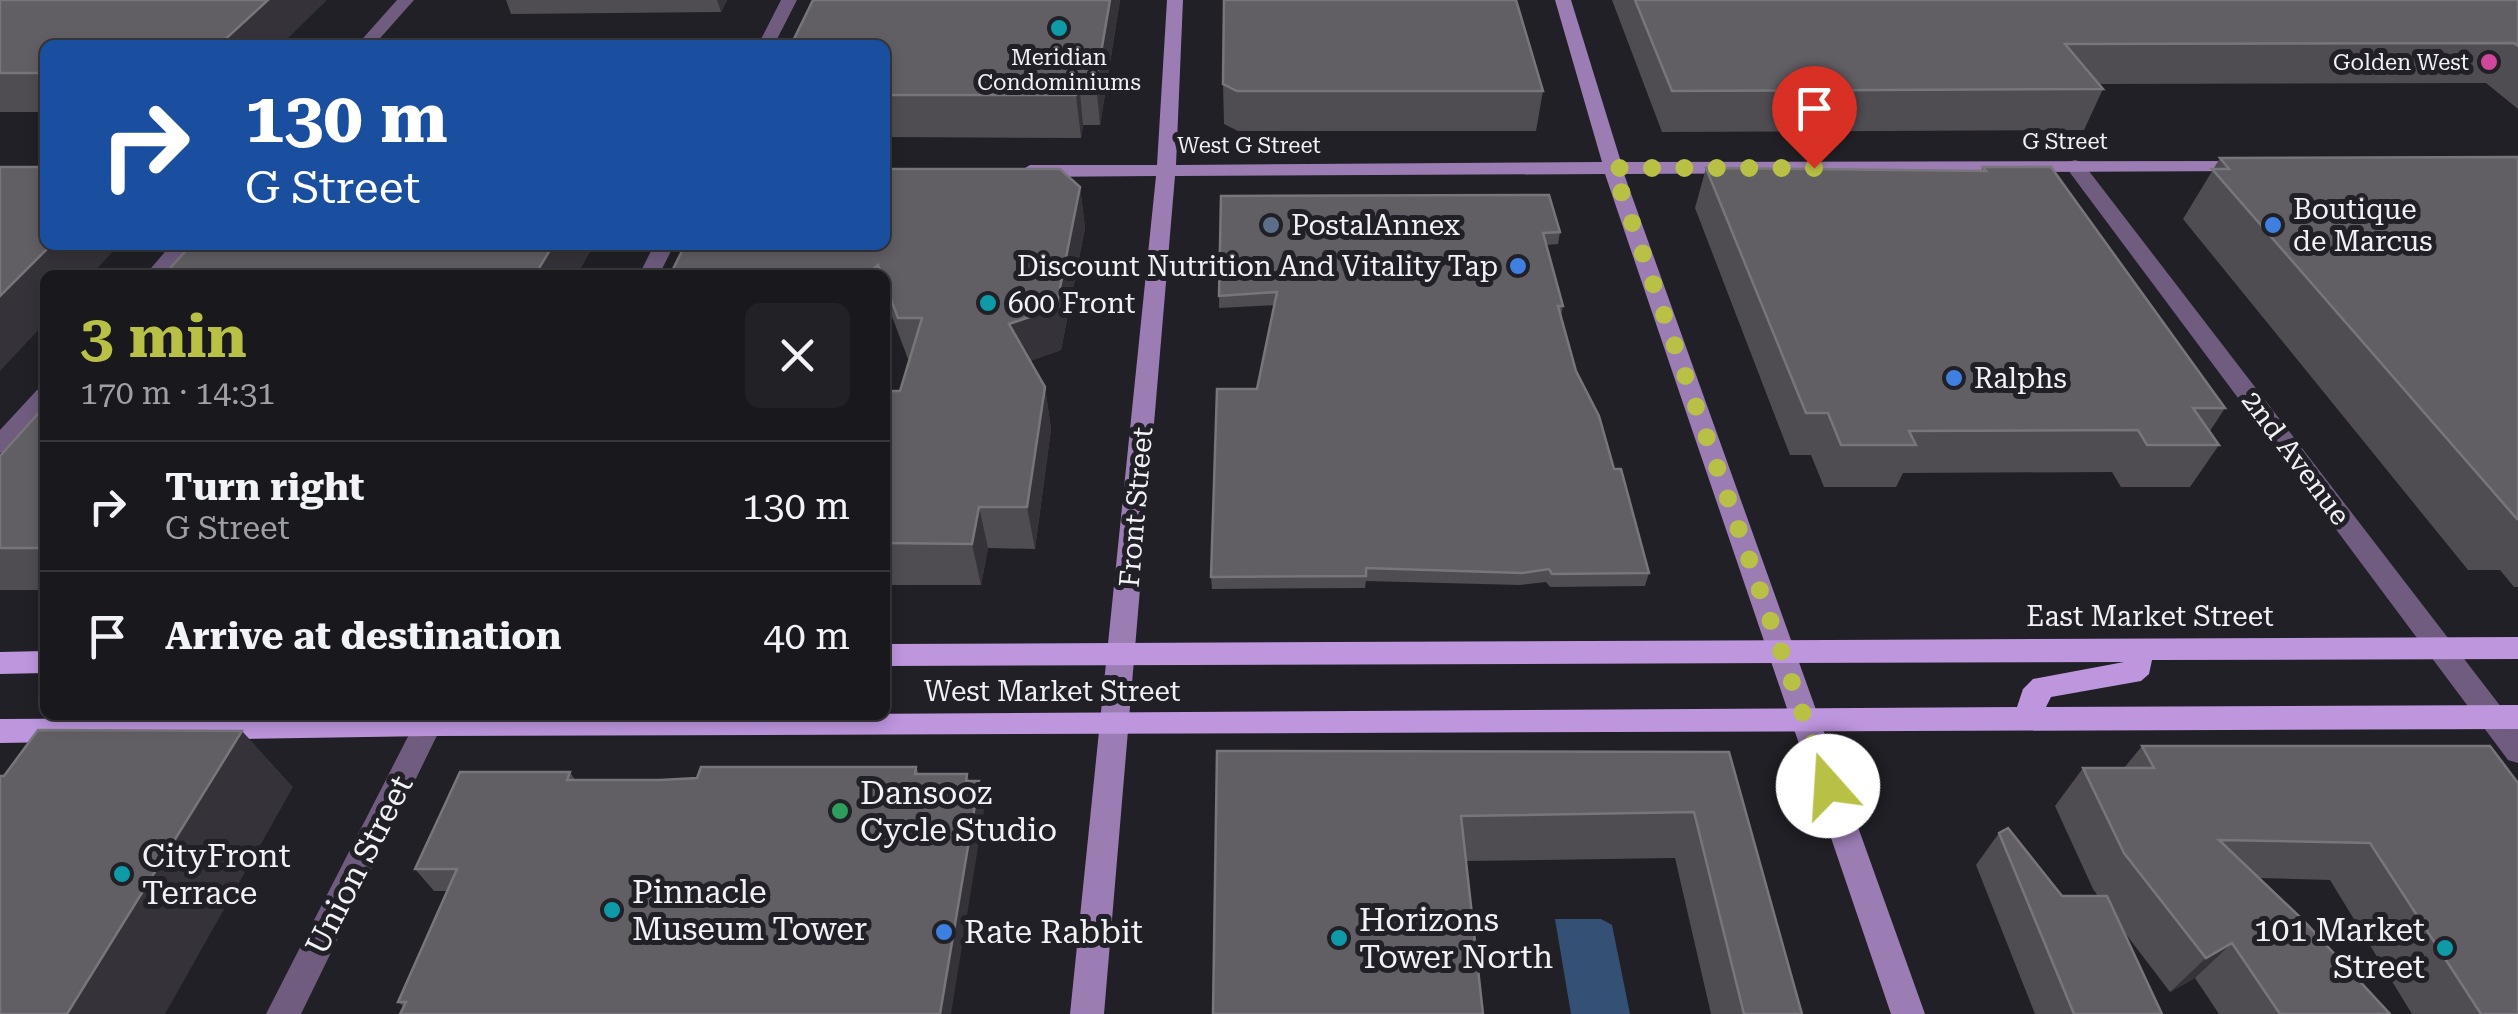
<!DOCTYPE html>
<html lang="en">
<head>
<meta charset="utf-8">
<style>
  body { margin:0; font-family:"Roboto Serif",serif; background:#222125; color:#f1f3f6; height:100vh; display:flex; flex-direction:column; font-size:38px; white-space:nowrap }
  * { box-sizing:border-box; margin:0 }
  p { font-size:32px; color:#9fa0a3 }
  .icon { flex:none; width:55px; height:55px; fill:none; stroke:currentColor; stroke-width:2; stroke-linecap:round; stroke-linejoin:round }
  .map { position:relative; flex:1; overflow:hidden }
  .drawer { position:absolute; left:40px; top:270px; width:850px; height:450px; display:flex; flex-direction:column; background:#19181c; border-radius:15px; box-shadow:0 5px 15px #0003,0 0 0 2px #37373b }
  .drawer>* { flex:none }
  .banner { position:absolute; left:40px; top:40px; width:850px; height:210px; border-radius:15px; box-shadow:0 5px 15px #0003,0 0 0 2px #37373b; background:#1a4fa0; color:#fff; overflow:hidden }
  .pin { position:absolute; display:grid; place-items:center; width:85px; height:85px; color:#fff; margin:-102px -42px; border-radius:50% 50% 50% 0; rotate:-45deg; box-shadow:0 0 10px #0007 }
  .pin .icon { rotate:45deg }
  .me { position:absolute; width:110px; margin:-55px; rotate:341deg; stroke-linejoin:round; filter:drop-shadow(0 0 8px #0008) }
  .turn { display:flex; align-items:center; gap:35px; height:210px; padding:0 40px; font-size:45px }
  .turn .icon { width:130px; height:130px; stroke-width:2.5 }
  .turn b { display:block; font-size:70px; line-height:85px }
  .round { display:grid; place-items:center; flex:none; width:105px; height:105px; border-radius:15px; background:#222125 }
  .head { display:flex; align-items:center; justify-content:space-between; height:170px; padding:0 40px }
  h1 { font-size:60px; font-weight:700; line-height:75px; color:#b9c046 }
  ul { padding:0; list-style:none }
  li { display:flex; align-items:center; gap:30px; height:130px; padding:0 40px; border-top:2px solid #37373b }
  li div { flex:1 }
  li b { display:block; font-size:38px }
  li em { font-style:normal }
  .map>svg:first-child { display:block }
  .water { fill:#355075 }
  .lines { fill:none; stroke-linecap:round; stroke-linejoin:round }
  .tertiary { fill:#6f5c7f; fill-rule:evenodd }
  .secondary { fill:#9b7db4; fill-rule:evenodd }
  .primary { fill:#bd96de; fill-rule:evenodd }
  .wall { fill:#4f4c52 }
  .shaded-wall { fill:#353339 }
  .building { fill:#615e64; stroke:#78757b; stroke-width:2.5 }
  .route { stroke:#b9c046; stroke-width:18; stroke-dasharray:0 32.4 }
  .culture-dot { fill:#0f9aa8; stroke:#212026; stroke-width:4 }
  .hotel-dot { fill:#d1479c; stroke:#212026; stroke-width:4 }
  .service-dot { fill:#5c6f8a; stroke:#212026; stroke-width:4 }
  .shop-dot { fill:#3f7fe0; stroke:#212026; stroke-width:4 }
  .leisure-dot { fill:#2e9e5b; stroke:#212026; stroke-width:4 }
  .labels { text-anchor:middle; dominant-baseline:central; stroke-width:10; stroke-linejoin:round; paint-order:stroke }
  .far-poi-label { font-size:22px; fill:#f2f2f6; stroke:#212026 }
  .far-street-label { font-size:22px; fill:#f2f2f6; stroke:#212026 }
  .poi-label { font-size:28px; fill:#f2f2f6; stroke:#212026; text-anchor:start }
  .street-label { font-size:28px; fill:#f2f2f6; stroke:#212026 }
  .near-poi-label { font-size:32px; fill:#f2f2f6; stroke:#212026; text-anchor:start }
  .near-street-label { font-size:32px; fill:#f2f2f6; stroke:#212026 }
</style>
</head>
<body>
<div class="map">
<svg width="2518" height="1014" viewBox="0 0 2518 1014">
  <rect width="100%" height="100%" fill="#212026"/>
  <path class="water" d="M1555,919H1601L1612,925L1630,1014H1571Z"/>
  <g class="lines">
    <path class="tertiary" d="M397,0H414L374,45H357Z
      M781,0H797L774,45H758Z
      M2075,160L2082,162L2518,729V763L2508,760L2068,170V162Z
      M171,245H192L166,275H145Z
      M654,245H674L659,275H639Z
      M45,387V410L8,451L0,453V430L37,390Z
      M419,715H447L301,1014H266Z"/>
    <path class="secondary" d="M1167,0H1183L1176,165L1602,162L1555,0H1571L1621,162L2257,161L2260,165L2250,171L1624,174L1925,1014H1891L1605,174L1175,176L1104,1014H1070L1156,176L1030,177L1020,171L1030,165H1157Z"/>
    <path class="primary" d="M2518,637V659L2152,660L2149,674L2141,681L2051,697L2046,707L2518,705V729L430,736L0,743V719L2017,707L2023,689L2033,679L2124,662L885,666V644Z
      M45,651V673L0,674V652Z"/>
  </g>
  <path class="wall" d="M0,0L45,45V112H0Z
    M506,0H727L721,12L511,14Z
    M813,0H1120L1100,125H1083L1081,138L885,137V45Z
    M1612,0H2518V109L2486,83L2099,84L2103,89L2084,130L1662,132Z
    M1223,84L1543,91L1536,131H1238L1224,124Z
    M2518,157V587H2514L2500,570H2468L2183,219L2220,158Z
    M1983,167L2225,408L2210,431L2219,445L2190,487H2121L2112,472L1903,473L1896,487H1824L1811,455H1790L1695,208L1706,168L1981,171Z
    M1080,187L1085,228L1061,350L1030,361L1045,387L1051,429L1035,549L988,548L981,585H885V391H900L910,359H908L888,306L885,309V275H670Z
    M1221,196L1560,232L1558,244L1546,245L1563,306L1561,316L1576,371L1614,469L1649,573L1645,586L1550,587L1546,582L1520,585L1366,581L1365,588L1212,589L1211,577L1257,389L1275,305L1219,308Z
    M45,406V590H0V456Z
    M2142,746H2490L2518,1014H2412L2330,880L2259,878L2390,1014H2219L2195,978L2170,992L2122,929L2162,1014H2035L1976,865L1999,833L2062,896H2098L2093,889L2055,806L2083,768H2124Z
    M1217,751L1729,752L1802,1014H1711L1675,858L1466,861Z
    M916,767L919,774H967L969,781H979L985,804L404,1007L398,1002L448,891H434L415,869L570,772L575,780H660Z"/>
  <path class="shaded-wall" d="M268,0H327L281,45H219Z
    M717,0H727L721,12Z
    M1110,0H1120L1100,125L1096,82Z
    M1079,82L1083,125L1081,138L1076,95Z
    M1080,187L1085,228L1061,350L1016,366L1009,324Z
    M51,245H119L91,275H45V323L0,371V296Z
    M553,245H594L577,275H535Z
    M878,265L881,275H867Z
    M1045,387L1051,429L1035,549L1027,507Z
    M979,507L988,548L981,585L972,544Z
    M242,731L293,787L165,1014H67Z
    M979,781L985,804L951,1014H940Z
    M2232,943L2195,978L2170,992L2206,958Z"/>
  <path class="building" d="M0,0H268L219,45H45V73H0Z
    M813,0H1110L1096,82H1079L1076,95H885V45H791Z
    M1224,0H1516L1543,91H1237L1223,84Z
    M1635,0H2518V46L2514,43L2065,44L2103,89L1672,91Z
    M2518,157V519H2517L2212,169H2229L2220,158Z
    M0,167H45V245H51L0,296Z
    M1983,167H2051L2225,408H2193L2219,445H2147L2138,430L1909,431L1916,445H1841L1828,413H1806L1706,168L1986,171Z
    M885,169H1060L1080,187L1056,308L1009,324L1045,387L1027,507H979L972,544L885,543V391H900L922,318H898L885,283V275H882L878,265L867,275H670L685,245H885Z
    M1549,195L1560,232L1543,233L1563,306H1558L1576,371L1599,416L1614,469H1621L1649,573L1552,574L1549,569L1522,573L1366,568V576L1211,577L1217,389H1257L1277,292L1219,296L1221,196Z
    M191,245H553L535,275H164Z
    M45,406V548H0V456Z
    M38,730L242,731L67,1014H0V776H4Z
    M2142,746H2490L2518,783V1014H2481L2370,843L2219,840L2302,919L2390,1014H2280L2232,943L2206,958L2124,853L2083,768H2154Z
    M1217,751L1729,752L1802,1014H1744L1694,812L1461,816L1483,1014H1213Z
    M701,767H916L915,774H967L966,781H979L940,1014H400L406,1002H398L457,869H415L460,772H570L567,780H660L697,778Z
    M2008,828L2062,896H2107L2162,1014H2074L1999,833Z"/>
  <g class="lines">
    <path class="route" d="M1814,168H1613L1828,786"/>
  </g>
  <g class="culture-dot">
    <circle cx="1059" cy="28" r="10"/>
    <circle cx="988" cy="303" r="10"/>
    <circle cx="122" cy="874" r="10"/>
    <circle cx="612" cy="910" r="10"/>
    <circle cx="1339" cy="938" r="10"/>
    <circle cx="2445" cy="948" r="10"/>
  </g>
  <circle class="hotel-dot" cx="2489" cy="62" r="10"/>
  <circle class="service-dot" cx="1271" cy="225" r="10"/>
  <g class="shop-dot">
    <circle cx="2273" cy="225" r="10"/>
    <circle cx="1518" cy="266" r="10"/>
    <circle cx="1954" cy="378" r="10"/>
    <circle cx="944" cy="932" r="10"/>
  </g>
  <circle class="leisure-dot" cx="840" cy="811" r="10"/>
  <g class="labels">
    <g class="far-poi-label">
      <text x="1059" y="57">Meridian<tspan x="1059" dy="25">Condominiums</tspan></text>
      <text x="2469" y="62" text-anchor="end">Golden West</text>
    </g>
    <g class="far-street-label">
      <text x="2065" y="141">G Street</text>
      <text x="1249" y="145">West G Street</text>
    </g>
    <g class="poi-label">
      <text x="2293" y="209">Boutique<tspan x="2293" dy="32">de Marcus</tspan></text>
      <text x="1291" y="225">PostalAnnex</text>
      <text x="1498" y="266" text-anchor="end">Discount Nutrition And Vitality Tap</text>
      <text x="1008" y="303">600 Front</text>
      <text x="1974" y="378">Ralphs</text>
    </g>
    <g class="street-label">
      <text transform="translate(2296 458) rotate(53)">2nd Avenue</text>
      <text transform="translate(1136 507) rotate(-85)">Front Street</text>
      <text x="2150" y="616">East Market Street</text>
      <text x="1052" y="691">West Market Street</text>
    </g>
    <g class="near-poi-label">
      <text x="860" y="793">Dansooz<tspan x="860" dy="37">Cycle Studio</tspan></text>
      <text x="142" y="856">CityFront<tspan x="142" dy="37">Terrace</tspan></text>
      <text x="632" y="892">Pinnacle<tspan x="632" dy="37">Museum Tower</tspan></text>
      <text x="1359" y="920">Horizons<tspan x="1359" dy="37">Tower North</tspan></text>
      <text x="2425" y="930" text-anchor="end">101 Market<tspan x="2425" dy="37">Street</tspan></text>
      <text x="964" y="932">Rate Rabbit</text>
    </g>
    <g class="near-street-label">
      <text transform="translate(359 865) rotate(-63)">Union Street</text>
    </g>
  </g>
</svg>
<div class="pin" style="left:1814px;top:168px;background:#d93025"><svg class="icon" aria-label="arrive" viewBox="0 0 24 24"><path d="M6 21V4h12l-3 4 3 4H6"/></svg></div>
<svg class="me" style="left:1828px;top:786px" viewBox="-20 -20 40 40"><circle r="19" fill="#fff"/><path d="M0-13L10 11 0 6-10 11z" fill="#b9c046"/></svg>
<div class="banner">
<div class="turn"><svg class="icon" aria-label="right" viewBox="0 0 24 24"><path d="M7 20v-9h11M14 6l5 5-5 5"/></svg><div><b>130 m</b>G Street</div></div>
</div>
<section class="drawer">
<div class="head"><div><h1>3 min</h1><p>170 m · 14:31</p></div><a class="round"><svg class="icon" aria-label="close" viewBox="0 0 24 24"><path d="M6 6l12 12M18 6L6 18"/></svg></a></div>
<ul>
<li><svg class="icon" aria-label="right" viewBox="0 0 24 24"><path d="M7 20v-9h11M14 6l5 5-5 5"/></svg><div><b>Turn right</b><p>G Street</p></div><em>130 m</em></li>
<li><svg class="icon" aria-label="arrive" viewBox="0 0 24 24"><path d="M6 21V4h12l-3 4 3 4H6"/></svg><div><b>Arrive at destination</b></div><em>40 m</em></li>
</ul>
</section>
</div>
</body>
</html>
